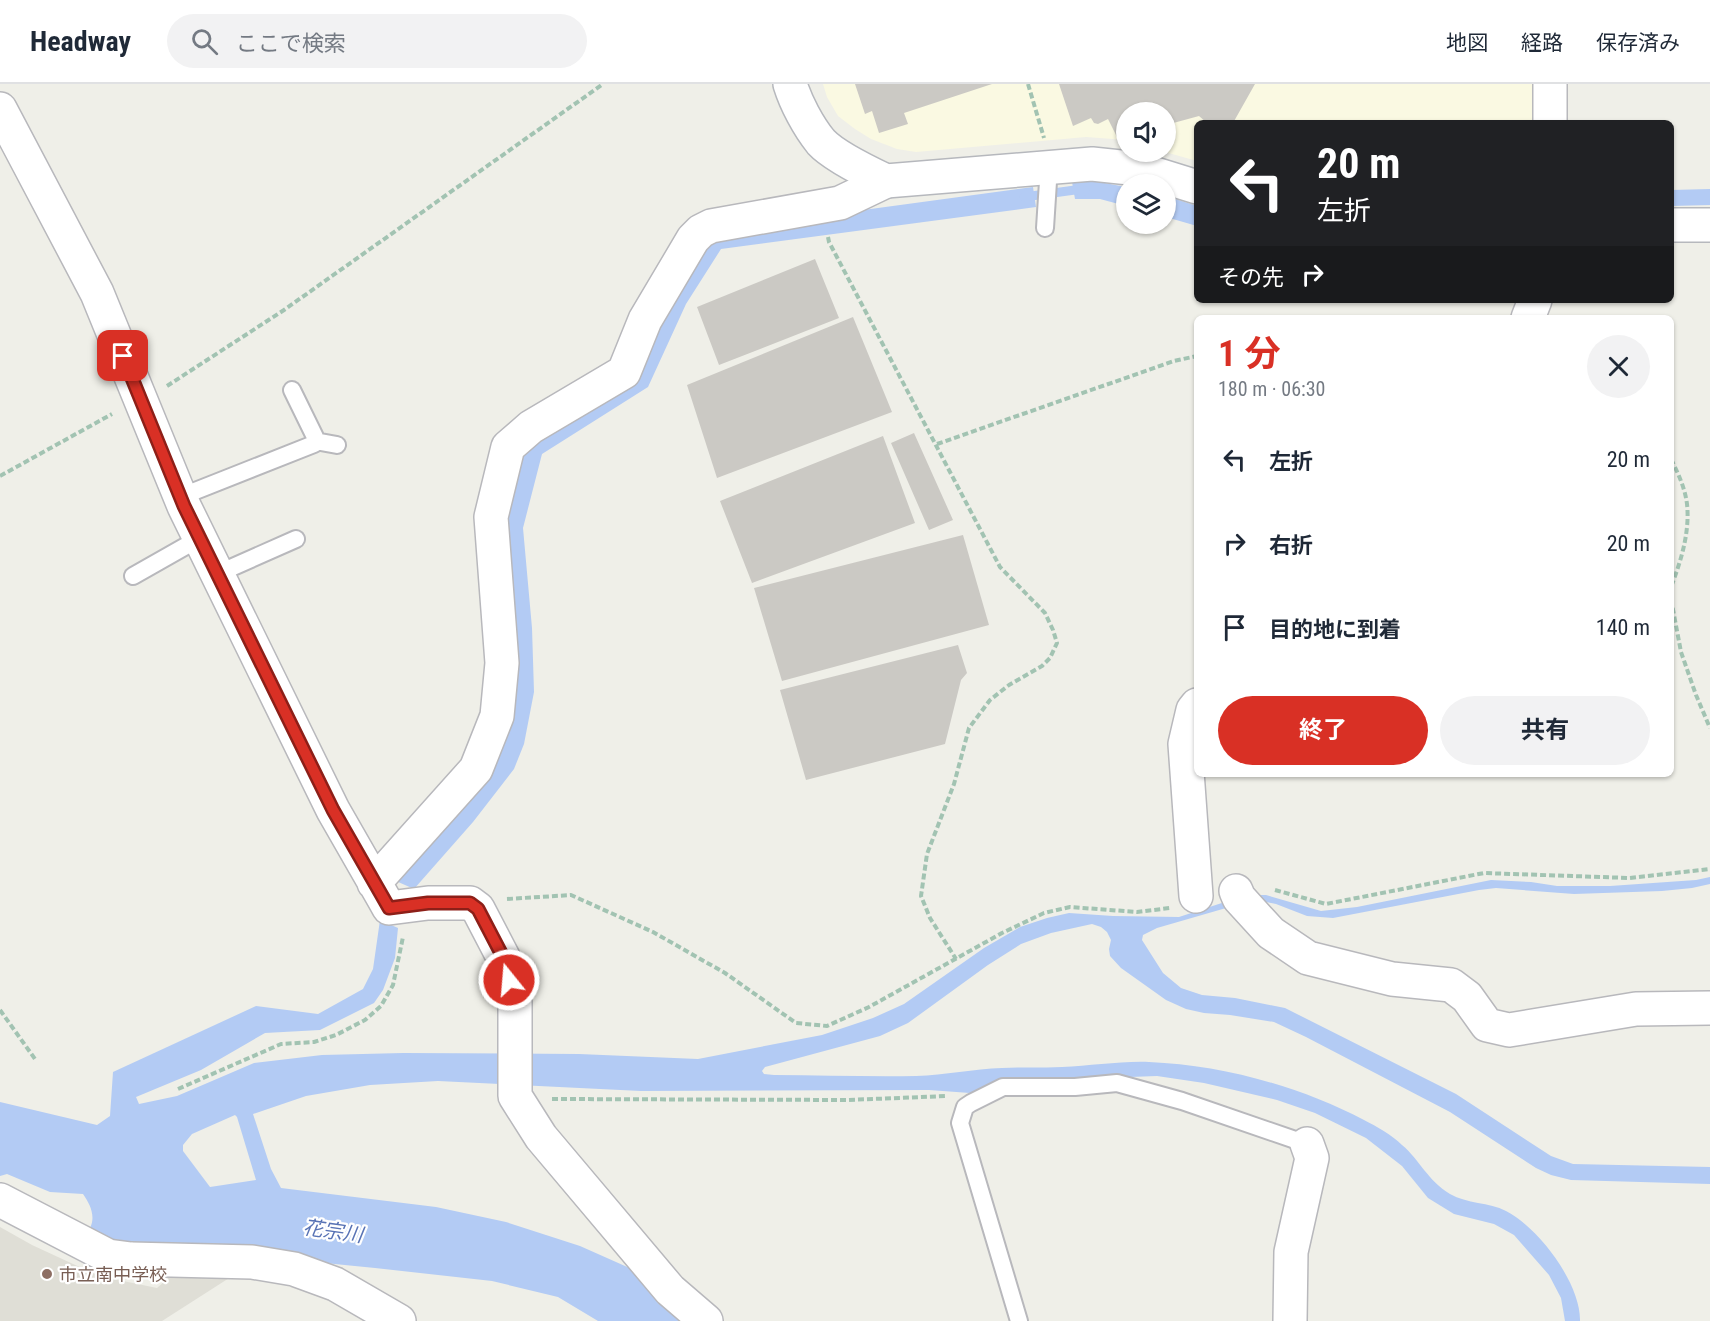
<!DOCTYPE html>
<html lang="ja">
<head>
<meta charset="utf-8">
<style>
  body { margin:0; font-family:"Roboto Condensed","Noto Sans JP",sans-serif; background:#f2f2f3; color:#1f2937; height:100vh; display:flex; flex-direction:column; font-size:22px; white-space:nowrap }
  * { box-sizing:border-box; margin:0 }
  p { font-size:20px; color:#747a83 }
  .icon { flex:none; width:33px; height:33px; fill:none; stroke:currentColor; stroke-width:2; stroke-linecap:round; stroke-linejoin:round }
  .map { position:relative; flex:1; overflow:hidden }
  .panel { position:absolute; left:1194px; top:231px; width:480px; height:462px; display:flex; flex-direction:column; background:#fff; border-radius:9px; box-shadow:0 2px 4px #0004 }
  .panel>* { flex:none }
  .hud { position:absolute; left:1194px; top:36px; width:480px; height:183px; border-radius:9px; box-shadow:0 2px 4px #0004; background:#202124; color:#fff; overflow:hidden }
  .fabs { position:absolute; left:1116px; top:18px; display:grid; gap:12px }
  .fabs a { display:grid; place-items:center; width:60px; height:60px; border-radius:50%; background:#fff; box-shadow:0 2px 4px #0004; font-size:30px }
  .pin { position:absolute; display:grid; place-items:center; width:51px; height:51px; color:#fff; margin:-26px; border-radius:12px; box-shadow:0 3px 9px #0006 }
  .me { position:absolute; width:66px; margin:-33px; rotate:343deg; stroke-linejoin:round; filter:drop-shadow(0 0 4px #0008) }
  .turn { display:flex; align-items:center; gap:21px; height:126px; padding:0 24px; font-size:27px }
  .turn .icon { width:78px; height:78px; stroke-width:2.5 }
  .turn b { display:block; font-size:42px; line-height:51px }
  .then { display:flex; align-items:center; height:57px; padding:0 24px; background:#0003; gap:12px; font-size:22px }
  .round { display:grid; place-items:center; flex:none; width:63px; height:63px; border-radius:32px; background:#f2f2f3 }
  .headline { display:flex; align-items:center; justify-content:space-between; height:102px; padding:0 24px }
  h1 { font-size:36px; font-weight:700; line-height:45px; color:#d93025 }
  .action { display:flex; gap:12px; margin-top:auto; padding:12px 24px }
  .action a { flex:1; height:69px; border-radius:36px; background:#d93025; color:#fff; font-size:24px; font-weight:700; line-height:69px; text-align:center }
  .action a+a { background:#f2f2f3; color:#1f2937 }
  ul { padding:0; list-style:none }
  li { display:flex; align-items:center; gap:18px; height:84px; padding:0 24px }
  li div { flex:1 }
  li b { display:block; font-size:22px }
  li em { font-style:normal }
  header { display:flex; align-items:center; gap:36px; box-sizing:border-box; height:84px; padding:0 30px; background:#fff; border-bottom:2px solid #e0e1e3 }
  header strong { font-size:28px }
  nav { display:flex; gap:33px; margin-inline-start:auto; font-size:21px }
  .search { width:420px; height:54px; background:#f2f2f3; display:flex; align-items:center; gap:15px; box-sizing:border-box; padding:0 21px; border-radius:33px; color:#747a83; font-size:22px }
  .map>svg:first-child { display:block }
  .commercial { fill:#faf9e2 }
  .education { fill:#dfded6 }
  .water { fill:#b3cbf4; fill-rule:evenodd }
  .lines { fill:none; stroke-linecap:round; stroke-linejoin:round }
  .stream { stroke:#b3cbf4; stroke-width:9 }
  .building { fill:#cbc9c4 }
  .lane-casing { stroke:#b8b8bc; stroke-width:20 }
  .street-casing { stroke:#b8b8bc; stroke-width:36 }
  .secondary-casing { stroke:#b6b8bd; stroke-width:36 }
  .path { stroke:#a2c3b2; stroke-width:4; stroke-dasharray:6 3; stroke-linecap:butt }
  .lane { stroke:#fff; stroke-width:16 }
  .street { stroke:#fff; stroke-width:33 }
  .secondary { stroke:#fff; stroke-width:33 }
  .route-casing { stroke:#8d1f18; stroke-width:15 }
  .route { stroke:#d93025; stroke-width:10 }
  .education-dot { fill:#8d6e63; stroke:#fff; stroke-width:2 }
  .labels { text-anchor:middle; dominant-baseline:central; stroke-width:4.5; stroke-linejoin:round; paint-order:stroke }
  .education-label { font-size:18px; fill:#785e54; stroke:#fff; text-anchor:start }
  .water-label { font-size:20px; font-style:italic; fill:#5873b5; stroke:#fff }
</style>
</head>
<body>
<header>
<strong>Headway</strong>
<div class="search"><svg class="icon" aria-label="search" viewBox="0 0 24 24"><circle cx="10" cy="10" r="6"/><path d="M15 15l6 6"/></svg>ここで検索</div>
<nav><a>地図</a><a>経路</a><a>保存済み</a></nav>
</header>
<div class="map">
<svg width="1710" height="1237" viewBox="0 0 1710 1237">
  <rect width="100%" height="100%" fill="#efefe8"/>
  <path class="commercial" d="M823,0H1535L1534,39H1197V77L1165,68L1166,28H1126V56L1086,53L916,68L897,65L871,55L855,45L838,32L827,13Z"/>
  <path class="education" d="M0,1143L32,1161L99,1192L157,1204L172,1191L237,1189L162,1237H0Z"/>
  <path class="water" d="M1089,96L1126,103V122L1100,115H1075L1072,98Z
    M1033,103L1036,123L721,165L686,220L648,303L542,370L523,444L532,544L534,608L524,660L514,685L473,738L414,805L396,797L478,695L502,444L523,361L614,303L701,157L723,145Z
    M1710,105V121L1671,122V106Z
    M1166,112L1197,122V142L1166,133Z
    M1710,793V800L1692,804L1662,807L1574,810L1496,804L1479,806L1333,834L1307,832L1276,820L1262,817L1258,811H1266L1321,827L1357,823L1491,796L1531,798L1557,802H1610L1696,796Z
    M1231,816L1233,822L1157,844L1143,851L1142,856L1163,889L1181,904L1202,911L1235,914L1285,924L1456,1010L1551,1072L1573,1080L1710,1083V1100L1571,1096L1551,1091L1536,1084L1450,1028L1306,953L1274,938L1230,931L1204,929L1186,925L1166,916L1121,884L1110,872L1109,865L1111,856L1107,848L1101,843L1092,840L1051,849L1021,860L988,881L908,939L880,952L765,983L762,987L764,990L774,991C821,991 869,993 916,992C945,991 974,985 1002,984C1022,983 1042,984 1062,983C1091,982 1120,977 1149,978C1222,981 1299,1002 1364,1036C1376,1042 1392,1051 1402,1061C1420,1076 1427,1096 1450,1110C1467,1120 1489,1118 1506,1127C1539,1144 1581,1200 1580,1237H1565L1561,1214L1549,1191L1514,1151L1494,1140L1454,1130L1428,1114L1402,1082L1366,1054L1315,1029L1277,1016L1204,999L1157,992L997,998L970,1009L929,1006L641,1007L438,997L370,1001L306,1012L253,1030L271,1085L281,1104L436,1123L506,1138L580,1162L634,1186L693,1237H598L558,1213L492,1197L375,1184L112,1158L90,1144C96,1132 90,1120 83,1110L50,1108L7,1090L0,1092V1018L97,1041L110,1032L113,988L256,922L318,930L363,905L373,885L380,836L398,844L395,874L383,906L374,919L320,946L265,949L201,986L136,1013L139,1020L177,1012L254,979L322,971L403,969L579,970L698,975L822,951L873,934L904,920L984,864L1020,843L1047,834L1069,829L1113,832L1179,833ZM235,1031L237,1033L256,1096L210,1103L183,1067V1061L192,1050Z"/>
  <g class="lines">
    <path class="stream" d="M1024,113L1075,106L1085,107"/>
  </g>
  <path class="building" d="M855,0H992L904,29L908,40L879,49L872,27L865,30Z
    M1059,0H1255L1233,39H1207L1199,32L1166,41V28H1126V52L1118,55L1108,35L1098,40L1094,39L1091,34L1073,42Z
    M815,175L839,234L719,281L697,223Z
    M853,233L892,328L717,394L687,301Z
    M914,349L953,436L929,446L891,359Z
    M883,352L915,439L752,499L720,417Z
    M963,451L989,541L782,597L754,504Z
    M958,561L967,589L961,596L945,660L806,696L780,606Z"/>
  <g class="lines">
    <g class="lane-casing">
      <path id="lane" d="M1045,144L1049,82
        M315,357L337,361
        M180,413L314,360L315,353L292,306
        M217,490L296,455
        M133,492L200,454
        M1019,1237L960,1039L965,1023L971,1019L1003,1003H1075L1117,999L1182,1017L1307,1060"/>
    </g>
    <g class="street-casing">
      <path id="street" d="M0,25L97,209L184,422L333,726L384,815L389,824L428,819H470L478,825L503,873L515,919V1012L541,1053L670,1206L706,1237
        M1550,39V0
        M1528,234L1535,216
        M374,799L476,685L497,632L502,579L491,433L508,363L531,343L624,288L645,236L693,155L701,147L711,142L840,119L886,97
        M1236,807L1239,814L1271,849L1308,874L1392,895L1451,901L1467,913L1487,941L1509,946L1636,925L1710,924
        M1196,812L1185,660L1193,626L1197,621
        M0,1116L108,1172L131,1175L252,1178L294,1185L335,1200L399,1237
        M1290,1237L1291,1168L1312,1074L1307,1060"/>
    </g>
    <g class="secondary-casing">
      <path id="secondary" d="M790,0C796,19 808,42 821,58C833,71 869,89 886,97L1092,80L1139,85L1197,103
        M1671,141H1710"/>
    </g>
    <path class="path" d="M1028,0L1044,54
      M828,153L829,158L1000,483L1045,529L1053,546L1057,559L1050,574L1042,582L1009,601L990,616L969,644L954,700L927,770L921,812L930,834L956,875
      M167,302L284,226L603,0
      M937,360L1174,277L1197,272
      M1671,375C1678,389 1685,404 1687,420C1690,448 1681,477 1671,503
      M0,392L112,330
      M1671,515L1681,568L1696,611L1710,644
      M1275,806L1326,820L1484,789L1630,794L1710,785
      M507,815L571,811L653,848L725,889L796,939L827,942L869,923L1002,849L1044,829L1070,823L1137,828L1170,824
      M0,926L35,975
      M178,1005L281,960L314,958L336,951L365,936L381,922L393,901L403,853
      M552,1015L848,1016L947,1012"/>
    <use href="#lane" class="lane"/>
    <use href="#street" class="street"/>
    <use href="#secondary" class="secondary"/>
  </g>
  <g class="lines">
    <g class="route-casing">
      <path id="route" d="M123,272L184,422L333,726L389,824L428,819H470L478,825L503,873L509,896"/>
    </g>
    <use href="#route" class="route"/>
  </g>
  <circle class="education-dot" cx="47" cy="1190" r="6"/>
  <g class="labels">
    <g class="education-label">
      <text x="59" y="1190">市立南中学校</text>
    </g>
    <g class="water-label">
      <text transform="translate(333 1147) rotate(8)">花宗川</text>
    </g>
  </g>
</svg>
<div class="fabs">
<a><svg class="icon" aria-label="sound" viewBox="0 0 24 24"><path d="M4 9h4l5-4v14l-5-4H4zM17 9q2 3 0 6"/></svg></a>
<a><svg class="icon" aria-label="layers" viewBox="0 0 24 24"><path d="M12 4l9 5-9 5-9-5zM3 14l9 5 9-5"/></svg></a>
</div>
<div class="pin" style="left:123px;top:272px;background:#d93025"><svg class="icon" aria-label="arrive" viewBox="0 0 24 24"><path d="M6 21V4h12l-3 4 3 4H6"/></svg></div>
<svg class="me" style="left:509px;top:896px" viewBox="-20 -20 40 40"><circle r="17" fill="#d93025" stroke="#fff" stroke-width="3"/><path d="M0-11L8 9 0 5-8 9z" fill="#fff"/></svg>
<div class="hud">
<div class="turn"><svg class="icon" aria-label="left" viewBox="0 0 24 24"><path d="M17 20v-9H6M10 6l-5 5 5 5"/></svg><div><b>20 m</b>左折</div></div>
<div class="then">その先<svg class="icon" aria-label="right" viewBox="0 0 24 24"><path d="M7 20v-9h11M14 6l5 5-5 5"/></svg></div>
</div>
<section class="panel">
<div class="headline"><div><h1>1 分</h1><p>180 m · 06:30</p></div><a class="round"><svg class="icon" aria-label="close" viewBox="0 0 24 24"><path d="M6 6l12 12M18 6L6 18"/></svg></a></div>
<ul>
<li><svg class="icon" aria-label="left" viewBox="0 0 24 24"><path d="M17 20v-9H6M10 6l-5 5 5 5"/></svg><div><b>左折</b></div><em>20 m</em></li>
<li><svg class="icon" aria-label="right" viewBox="0 0 24 24"><path d="M7 20v-9h11M14 6l5 5-5 5"/></svg><div><b>右折</b></div><em>20 m</em></li>
<li><svg class="icon" aria-label="arrive" viewBox="0 0 24 24"><path d="M6 21V4h12l-3 4 3 4H6"/></svg><div><b>目的地に到着</b></div><em>140 m</em></li>
</ul>
<div class="action"><a>終了</a><a>共有</a></div>
</section>
</div>
</body>
</html>
